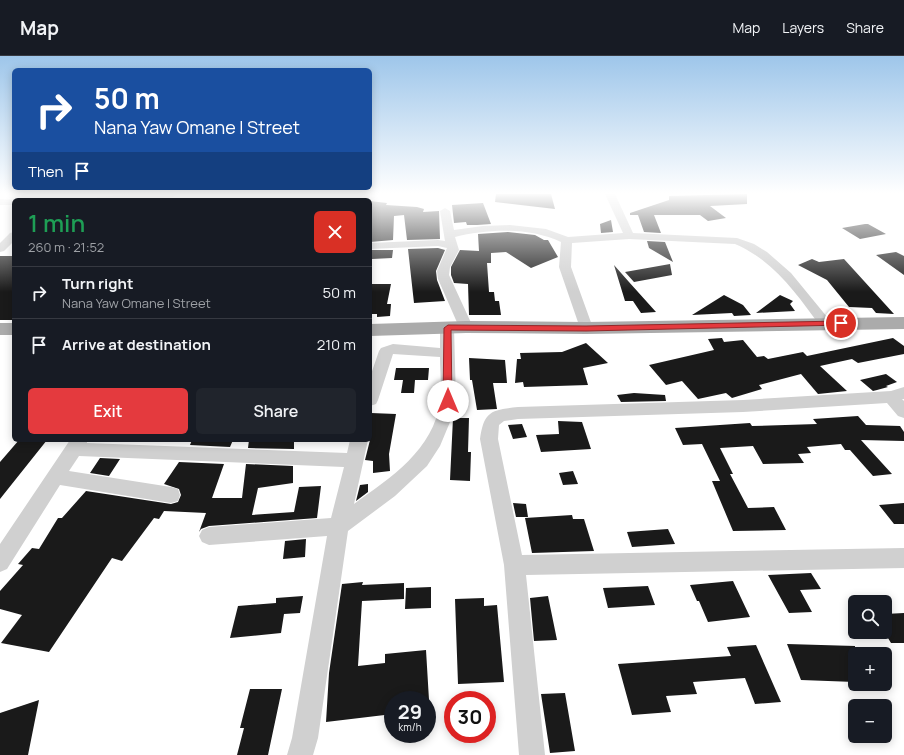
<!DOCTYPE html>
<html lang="en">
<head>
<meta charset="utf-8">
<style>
  body { margin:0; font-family:Manrope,sans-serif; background:#20242c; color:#f1f3f6; height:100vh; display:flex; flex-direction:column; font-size:15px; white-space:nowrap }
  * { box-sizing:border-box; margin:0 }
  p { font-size:13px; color:#9ea1a6 }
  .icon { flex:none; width:22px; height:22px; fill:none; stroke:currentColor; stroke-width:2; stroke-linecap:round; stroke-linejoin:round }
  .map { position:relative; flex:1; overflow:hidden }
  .sheet { position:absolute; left:12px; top:142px; width:360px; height:244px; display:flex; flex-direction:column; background:#171b24; border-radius:6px; box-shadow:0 2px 10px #0003 }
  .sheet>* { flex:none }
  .banner { position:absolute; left:12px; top:12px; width:360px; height:122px; border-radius:6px; box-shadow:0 2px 10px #0003; background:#1a4fa0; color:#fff; overflow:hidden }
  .controls { position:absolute; left:848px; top:539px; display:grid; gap:8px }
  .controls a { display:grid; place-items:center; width:44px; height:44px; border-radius:6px; background:#171b24; box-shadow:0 2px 10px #0003; font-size:20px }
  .speed { position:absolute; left:384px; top:635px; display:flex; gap:8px; font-size:20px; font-weight:700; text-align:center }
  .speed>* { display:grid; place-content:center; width:52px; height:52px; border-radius:50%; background:#171b24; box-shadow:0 2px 10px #0003; line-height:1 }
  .speed small { font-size:10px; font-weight:400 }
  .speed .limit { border:6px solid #d22; background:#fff; color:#111 }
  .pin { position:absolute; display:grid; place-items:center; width:34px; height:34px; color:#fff; margin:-17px; border:2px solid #fff; border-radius:50%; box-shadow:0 1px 4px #0007 }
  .me { position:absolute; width:44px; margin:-22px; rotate:0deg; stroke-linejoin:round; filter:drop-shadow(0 0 3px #0008) }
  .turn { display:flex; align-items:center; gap:14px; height:84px; padding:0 16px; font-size:18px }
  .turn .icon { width:52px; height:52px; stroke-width:2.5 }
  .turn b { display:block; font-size:28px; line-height:34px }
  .then { display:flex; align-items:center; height:38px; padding:0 16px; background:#0003; gap:8px; font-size:15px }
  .round { display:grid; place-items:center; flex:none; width:42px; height:42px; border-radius:6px; background:#20242c }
  .summary { display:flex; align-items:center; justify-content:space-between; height:68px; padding:0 16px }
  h1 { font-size:24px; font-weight:600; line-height:30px; color:#1e9e55 }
  .primary-button { display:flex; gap:8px; margin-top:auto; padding:8px 16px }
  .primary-button a { flex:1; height:46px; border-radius:6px; background:#e43a3e; color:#fff; font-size:16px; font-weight:600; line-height:46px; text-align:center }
  .primary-button a+a { background:#20242c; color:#f1f3f6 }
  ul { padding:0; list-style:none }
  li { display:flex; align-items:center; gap:12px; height:52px; padding:0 16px; border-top:1px solid #363941 }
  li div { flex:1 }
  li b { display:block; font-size:15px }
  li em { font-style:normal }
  header { display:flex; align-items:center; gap:24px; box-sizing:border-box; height:56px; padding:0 20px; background:#171b24; border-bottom:1px solid #363941 }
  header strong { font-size:19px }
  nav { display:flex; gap:22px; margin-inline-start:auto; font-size:14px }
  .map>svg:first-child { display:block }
  .building { fill:#1a1a1a }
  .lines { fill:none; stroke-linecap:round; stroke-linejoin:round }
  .street { fill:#d0d0d0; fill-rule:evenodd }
  .primary { fill:#ababab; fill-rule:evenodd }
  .route { fill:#e43a3e; stroke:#942628 }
</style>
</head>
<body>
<header>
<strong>Map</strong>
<nav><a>Map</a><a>Layers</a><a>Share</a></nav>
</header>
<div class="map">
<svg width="904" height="699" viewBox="0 0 904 699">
  <rect width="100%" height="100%" fill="#fff"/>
  <path class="building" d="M496,138H551L555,153L495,146Z
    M747,138V148L710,150L726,162L708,165L700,159H654L661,177L644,176L638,159H630V157L669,144V140Z
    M370,145L387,147L386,149L417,151L424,153L423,156L439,155L440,183L407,184L404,159L394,160L393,184L370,186Z
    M483,147L491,168L477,169H467L466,166L454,167L452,149Z
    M611,164L613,176L601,177L600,168Z
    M865,168H868L886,178L860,183L842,172Z
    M508,176L535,179L544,184H548L558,201L531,212L506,196L491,197V207H487L489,236H494L495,245H499L501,259H469L468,228L454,227L451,219V211L460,194L479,195L478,178Z
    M647,185L665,186L673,206L649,192Z
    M438,192L445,194L436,215L437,224L445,245L414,247L408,193Z
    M370,194H393L392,202L372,203Z
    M896,196L904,200V219L876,199Z
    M0,200H14V264H0Z
    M812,203L819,206L844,203L894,258L876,257L872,252L849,251L827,224L798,209Z
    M670,208L672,219L634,226L625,216Z
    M614,209L629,226L656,256L641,257L633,245H625Z
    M370,228H391L387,248H391L390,260L377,261V258H370Z
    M724,239L743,249L751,259L734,260L732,257L692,259Z
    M780,239L793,245L790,248L795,255L756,257Z
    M722,282L724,286L743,284L757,301L764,300L768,303L803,296L807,300L893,282L904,290V298L858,307L852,303L820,310L847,335L818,338L801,318L759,329L762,333L732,342L726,337L698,343L682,325L666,329L649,309L714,294L708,283Z
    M586,287L608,307L583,312L588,329L524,331L523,326L515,327L517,303H521L520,297L562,296Z
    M469,302L505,304L507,327H493L497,353L477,354L472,324H470Z
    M396,312H429L428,324H415L414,337H401L403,324H394Z
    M886,318L897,326L886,330L888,331L877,334L873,335L860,324Z
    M634,337L665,339L666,345L621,346L617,339Z
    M371,357L396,358L389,398L390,415L373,417V405L365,404L370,384Z
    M858,360L866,369L900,370L904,376V385L861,384L892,418L873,420L850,394H845L841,388L807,391L811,397L798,398L804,407L763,408L753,390L720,392L733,418H730L748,452L774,451L786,474L733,475L712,425H720L702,388L683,389L675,372L750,367L752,370L817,368L813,363Z
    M453,362H469L468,396H471L470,425L450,424Z
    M558,365L582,366L591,393L541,396L536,379L559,378Z
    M522,368L527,381L513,383L508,369Z
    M19,384H47L0,443V406Z
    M192,384H233L230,391L190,389Z
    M249,384H294V393L248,392Z
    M100,402L120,403L109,420L90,417Z
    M179,406L224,408L212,442H242L246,408L293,410V427L258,432L252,459L294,456L299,431L321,430L317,462L209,470L201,473L199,476L206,457L164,455L159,463L154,462L122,505L112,502L49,596L1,587L22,559L0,553V535L23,509L18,508L32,492L39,493L58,462H62L86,435L171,448L178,446L181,439L179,433L164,428Z
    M573,415L578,428L563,429L559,417Z
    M368,428V436L356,445L360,429Z
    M513,447L526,448L528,461H516Z
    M904,447V468H894L879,449Z
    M572,459L573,463H584L594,495L532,497L525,462Z
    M668,473L675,488L632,491L627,476Z
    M306,483L305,501L283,503L285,485Z
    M811,517L821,533L800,534L812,556L789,557L768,519Z
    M733,525L750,561L708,566L699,545H697L690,529Z
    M363,526L362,529L404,527V543L362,545L358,610L385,607V598L426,594L429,644H393V658L326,666L329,617L342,528Z
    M648,530L655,549L608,552L603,532Z
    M431,531V552L405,553L406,532Z
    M303,540L300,557L284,558L281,577L230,582L238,550L276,547V542Z
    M548,540L557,584L534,585L530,542Z
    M484,542V550L497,549L504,626L458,628L455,543Z
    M904,557V587H891L885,577V558Z
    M787,588L855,590V626L801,624Z
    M756,589L781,646L755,648L745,622L693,626L697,638L666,640L671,656L632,659L618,608L731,600L727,591Z
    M250,633H282L268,699H237L244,672H240Z
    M565,637L575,695L550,697L541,638Z
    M39,644L28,699H0V657Z"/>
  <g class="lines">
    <path class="street" d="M132,138H177L173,141L134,144H93L98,141Z
      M605,138H615L633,177L737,182L754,188L767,196L791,217L832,267L830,270H820C797,238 773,204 735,188L629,183L572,187L571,211L593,272L591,275H581L559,211L561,186C529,171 488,173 455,181L459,194L450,211L449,219L473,271L471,274H461L459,271L438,223L437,215L447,192L438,190L370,193V187L438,184L445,185L440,155L445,152L450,155L454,174L483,170L510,169L546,173L568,181L623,177Z
      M0,143L18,144H14V149H0Z
      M14,176V185L4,195L0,196V187L10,177Z
      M447,268L452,269L454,272L456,345L450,366L440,390L427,410L395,440L348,475L318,682L313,699H287L292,682L327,480L209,489L202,486L199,480L202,474L209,471L331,462L344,411L79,400L69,415L171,431L178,433L180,439L178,445L171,447L60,429L7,513L0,516V488L70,384H87V387L347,397L350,384H368L354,448C390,422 434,394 440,345C442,331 440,315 440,301L393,298L378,344L376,348L370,350V321L379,295L381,292L393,288L440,292V272L442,269Z
      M904,331V343H902L904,345V362L898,360L887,347L743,356L518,363L504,365L499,369L498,383L522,499L904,492V512L526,519L545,699H519L504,509L480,383C484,355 491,354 518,351L743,344L891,335Z"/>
    <path class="primary" d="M904,261V273L586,278L466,277L370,280V268L466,265L586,266Z
      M0,267H14V279H0Z"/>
  </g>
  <linearGradient id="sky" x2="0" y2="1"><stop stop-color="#9ec6ea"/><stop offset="0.58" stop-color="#fff"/><stop offset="1" stop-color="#fff" stop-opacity="0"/></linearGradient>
  <rect width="904" height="236" fill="url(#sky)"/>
  <path class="route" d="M841,265L845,267L844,269L586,275L451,274L452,345L448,348L443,345L444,272L448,269L586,270Z"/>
</svg>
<div class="controls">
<a><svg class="icon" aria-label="search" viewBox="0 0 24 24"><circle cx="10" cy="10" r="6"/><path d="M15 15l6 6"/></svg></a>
<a>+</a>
<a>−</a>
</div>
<div class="speed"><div>29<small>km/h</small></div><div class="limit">30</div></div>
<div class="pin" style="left:841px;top:267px;background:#d93025"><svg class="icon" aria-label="arrive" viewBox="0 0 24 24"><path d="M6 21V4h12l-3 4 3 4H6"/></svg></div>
<svg class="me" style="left:448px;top:345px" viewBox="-20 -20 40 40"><circle r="19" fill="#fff"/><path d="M0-13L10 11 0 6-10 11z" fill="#e43a3e"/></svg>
<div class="banner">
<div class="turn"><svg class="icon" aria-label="right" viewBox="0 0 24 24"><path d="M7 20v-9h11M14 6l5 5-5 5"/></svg><div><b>50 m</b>Nana Yaw Omane I Street</div></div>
<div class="then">Then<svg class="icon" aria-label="arrive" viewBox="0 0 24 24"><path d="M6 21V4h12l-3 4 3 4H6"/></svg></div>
</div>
<section class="sheet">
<div class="summary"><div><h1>1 min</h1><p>260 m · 21:52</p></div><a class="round" style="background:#d93025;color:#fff"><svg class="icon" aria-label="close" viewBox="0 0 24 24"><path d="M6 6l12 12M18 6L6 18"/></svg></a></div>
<ul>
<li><svg class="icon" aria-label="right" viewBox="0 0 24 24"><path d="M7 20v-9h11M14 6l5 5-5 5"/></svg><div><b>Turn right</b><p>Nana Yaw Omane I Street</p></div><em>50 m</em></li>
<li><svg class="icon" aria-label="arrive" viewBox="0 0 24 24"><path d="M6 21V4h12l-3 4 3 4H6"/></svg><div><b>Arrive at destination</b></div><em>210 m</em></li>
</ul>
<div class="primary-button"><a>Exit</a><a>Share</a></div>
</section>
</div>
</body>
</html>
